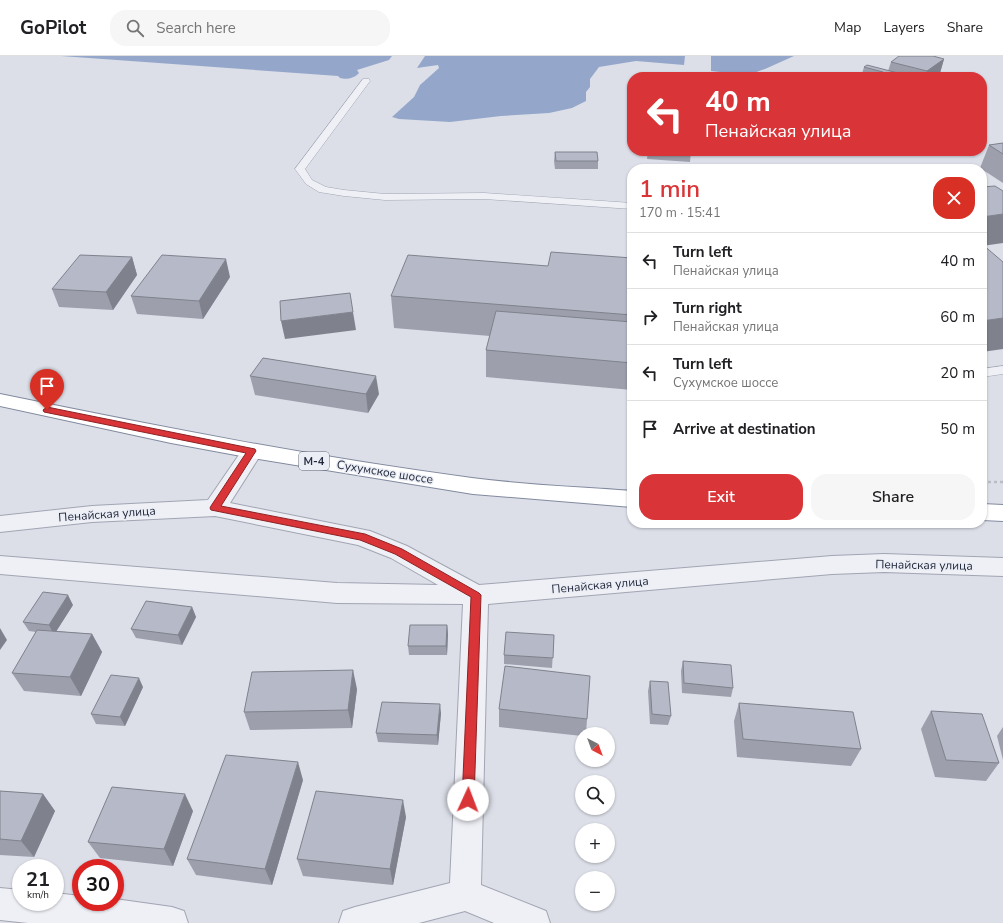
<!DOCTYPE html>
<html lang="en">
<head>
<meta charset="utf-8">
<style>
  body { margin:0; font-family:"Nunito Sans",sans-serif; background:#f6f6f6; color:#202124; height:100vh; display:flex; flex-direction:column; font-size:15px; white-space:nowrap }
  * { box-sizing:border-box; margin:0 }
  p { font-size:13px; color:#757577 }
  .icon { flex:none; width:22px; height:22px; fill:none; stroke:currentColor; stroke-width:2; stroke-linecap:round; stroke-linejoin:round }
  .map { position:relative; flex:1; overflow:hidden }
  .drawer { position:absolute; left:627px; top:108px; width:360px; height:364px; display:flex; flex-direction:column; background:#fff; border-radius:16px; box-shadow:0 1px 3px #0004 }
  .drawer>* { flex:none }
  .top-card { position:absolute; left:627px; top:16px; width:360px; height:84px; border-radius:16px; box-shadow:0 1px 3px #0004; background:#d93538; color:#fff; overflow:hidden }
  .needle { width:26px; rotate:139deg }
  .fabs { position:absolute; left:575px; top:671px; display:grid; gap:8px }
  .fabs a { display:grid; place-items:center; width:40px; height:40px; border-radius:50%; background:#fff; box-shadow:0 1px 3px #0004; font-size:20px }
  .speed { position:absolute; left:12px; top:803px; display:flex; gap:8px; font-size:20px; font-weight:700; text-align:center }
  .speed>* { display:grid; place-content:center; width:52px; height:52px; border-radius:50%; background:#fff; box-shadow:0 1px 3px #0004; line-height:1 }
  .speed small { font-size:10px; font-weight:400 }
  .speed .limit { border:6px solid #d22; background:#fff; color:#111 }
  .pin { position:absolute; display:grid; place-items:center; width:34px; height:34px; color:#fff; margin:-41px -17px; border-radius:50% 50% 50% 0; rotate:-45deg; box-shadow:0 0 4px #0007 }
  .pin .icon { rotate:45deg }
  .me { position:absolute; width:44px; margin:-22px; rotate:2deg; stroke-linejoin:round; filter:drop-shadow(0 0 3px #0008) }
  .turn { display:flex; align-items:center; gap:14px; height:84px; padding:0 12px; font-size:18px }
  .turn .icon { width:52px; height:52px; stroke-width:2.5 }
  .turn b { display:block; font-size:28px; line-height:34px }
  .round { display:grid; place-items:center; flex:none; width:42px; height:42px; border-radius:16px; background:#f6f6f6 }
  .summary { display:flex; align-items:center; justify-content:space-between; height:68px; padding:0 12px }
  h1 { font-size:24px; font-weight:600; line-height:30px; color:#d93538 }
  .primary-button { display:flex; gap:8px; margin-top:auto; padding:8px 12px }
  .primary-button a { flex:1; height:46px; border-radius:16px; background:#d93538; color:#fff; font-size:16px; font-weight:600; line-height:46px; text-align:center }
  .primary-button a+a { background:#f6f6f6; color:#202124 }
  ul { padding:0; list-style:none }
  li { display:flex; align-items:center; gap:12px; height:56px; padding:0 12px; border-top:1px solid #e0e0e0 }
  li div { flex:1 }
  li b { display:block; font-size:15px }
  li em { font-style:normal }
  header { display:flex; align-items:center; gap:24px; box-sizing:border-box; height:56px; padding:0 20px; background:#fff; border-bottom:1px solid #e0e0e0 }
  header strong { font-size:19px }
  nav { display:flex; gap:22px; margin-inline-start:auto; font-size:14px }
  .search { width:280px; height:36px; background:#f6f6f6; display:flex; align-items:center; gap:10px; box-sizing:border-box; padding:0 14px; border-radius:16px; color:#757577; font-size:15px }
  .map>svg:first-child { display:block }
  .water { fill:#94a7cb }
  .lines { fill:none; stroke-linecap:round; stroke-linejoin:round }
  .lane-casing { stroke:#a1a5b2; stroke-width:1 }
  .street-casing { stroke:#a1a5b2; stroke-width:2 }
  .highway-casing { stroke:#828a9f; stroke-width:2 }
  .path { stroke:#babdc6; stroke-width:2.5; stroke-dasharray:3 3; stroke-linecap:butt }
  .lane { fill:#eff0f6; fill-rule:evenodd }
  .street { fill:#eff0f6; fill-rule:evenodd }
  .highway { fill:#fff; fill-rule:evenodd }
  .wall { fill:#9da0ac }
  .shaded-wall { fill:#7f828c }
  .building { fill:#b6bac8; stroke:#7f828c }
  .route { fill:#d93538; stroke:#8d2224 }
  .labels { text-anchor:middle; dominant-baseline:central; stroke-width:3; stroke-linejoin:round; paint-order:stroke }
  .shield { fill:#ebeef5; stroke:#606676; stroke-width:1 }
  .shield-label { font-size:11px; font-weight:bold; fill:#252b3f }
  .street-label { font-size:12px; fill:#252b3f; stroke:#ebeef5 }
</style>
</head>
<body>
<header>
<strong>GoPilot</strong>
<div class="search"><svg class="icon" aria-label="search" viewBox="0 0 24 24"><circle cx="10" cy="10" r="6"/><path d="M15 15l6 6"/></svg>Search here</div>
<nav><a>Map</a><a>Layers</a><a>Share</a></nav>
</header>
<div class="map">
<svg width="1003" height="867" viewBox="0 0 1003 867">
  <rect width="100%" height="100%" fill="#dcdfe8"/>
  <path class="water" d="M61,0H392L389,4L357,14L359,17C355,22 346,24 340,22L338,20Z
    M425,0H685L684,9L636,5L599,11L590,23V31L586,36V45L572,52L549,57L501,60L450,66L399,63L392,61L414,41L420,29L439,12L438,9L417,12Z
    M711,0H794L765,13L748,19L711,15Z"/>
  <g class="lines">
    <g class="lane-casing">
      <path id="lane" d="M363,23H369L370,25L305,113L312,124L326,131L344,134L385,138L484,137L632,147V153L484,143L385,144L344,140L319,136L306,128L295,113Z
        M1003,310V318L982,321V313Z"/>
    </g>
    <g class="street-casing">
      <path id="street" d="M252,388L259,390L263,395L230,447L370,475L407,490L479,529L832,500L884,498L1003,502V520L884,516L832,518L488,548L481,829L546,855L550,867H494L465,855L419,867H339L343,855L355,851L450,827L463,548L337,547L0,518V500L337,527L438,529L391,502L358,489L215,460L92,466L0,476V460L92,450L208,444L245,390Z
        M0,832L21,834V846H55V837L81,840V846H115V843L172,851L184,855L188,867H28L0,864Z"/>
    </g>
    <g class="highway-casing">
      <path id="highway" d="M0,338C156,370 313,401 472,422C525,429 579,431 632,435V451L473,438L252,402L171,387L0,350Z
        M982,448L1003,449V465L982,464Z"/>
    </g>
    <path class="path" d="M982,426H1003"/>
    <use href="#lane" class="lane"/>
    <use href="#street" class="street"/>
    <use href="#highway" class="highway"/>
  </g>
  <path class="wall" d="M944,3L940,17L934,21H861L864,11L888,15L891,6Z
    M1003,87V127L980,112L989,89Z
    M648,95H691L690,106L647,103Z
    M555,96L598,105V113H555L554,105Z
    M132,201L137,219L113,254L59,251L52,233Z
    M632,202V334L486,321V294L490,280L394,272L391,240L548,210Z
    M230,221L203,263L137,258L131,240Z
    M250,320L379,338L368,357L255,339Z
    M73,549L56,575L92,578L102,596L81,640L24,635L12,617L36,576L29,575L23,566Z
    M192,551L196,561L182,589L136,582L131,573Z
    M447,569L448,578L447,599H409L408,590Z
    M554,579L552,612L504,608V599Z
    M683,605L733,632L731,641L682,637L681,615Z
    M650,625L671,660L668,669L650,668L648,635Z
    M143,631L125,670L96,668L91,658Z
    M357,633L352,672L250,674L244,656Z
    M739,647L861,693L851,710L737,701L734,665Z
    M499,653L587,663L586,678H582V680L499,671Z
    M931,655L999,707L986,725L935,721L921,673Z
    M441,657L438,689L378,686L376,677Z
    M1003,671V704L997,680Z
    M303,724L272,829L196,819L187,803Z
    M0,735L43,738L55,755L34,801L0,799Z
    M193,755L173,810L100,802L88,786Z
    M406,761L393,829L303,820L297,803Z"/>
  <path class="shaded-wall" d="M944,3L940,17L934,21H925L927,15Z
    M1003,158V187L982,190V161Z
    M132,201L137,219L113,254L106,236Z
    M226,203L230,221L203,263L199,245Z
    M353,256L356,274L285,283L281,265Z
    M1003,262V293L982,296V265Z
    M376,320L379,338L368,357L366,338Z
    M68,539L73,549L54,579L49,569Z
    M192,551L196,561L182,589L178,579Z
    M447,569L448,578L447,599L446,590Z
    M0,572L7,584L0,594Z
    M92,578L102,596L81,640L70,621Z
    M353,614L357,633L352,672L348,654Z
    M139,622L143,631L125,670L120,661Z
    M440,648L441,657L438,689L437,679Z
    M298,706L303,724L272,829L265,813Z
    M43,738L55,755L34,801L21,785Z
    M185,738L193,755L173,810L164,793Z
    M403,744L406,761L393,829L390,813Z"/>
  <path class="building" d="M899,0H933L944,3L927,15L891,6Z
    M867,9L898,17L895,19L902,21H875L883,16L864,11Z
    M1003,87V98L989,89Z
    M555,96H597L598,105H556Z
    M995,130L1003,135V158L982,161V131Z
    M982,188L1003,206V262L982,265Z
    M551,196L632,202V259L391,240L408,199L548,210Z
    M80,199L132,201L106,236L52,233Z
    M162,199L226,203L199,245L131,240Z
    M350,237L353,256L281,265L280,245Z
    M496,255L632,266V307L486,294Z
    M263,302L376,320L366,338L250,320Z
    M43,536L68,539L49,569L23,566Z
    M146,545L192,551L178,579L131,573Z
    M410,569H447L446,590H408Z
    M37,574L92,578L70,621L12,617Z
    M506,576L554,579L553,602L504,599Z
    M683,605L731,609L733,632L684,627Z
    M505,610L590,620L587,663L499,653Z
    M353,614L348,654L244,656L252,616Z
    M111,619L139,622L120,661L91,658Z
    M650,625L668,626L671,660L652,658Z
    M382,646L440,648L437,679L376,677Z
    M739,647L853,656L861,693L743,683Z
    M931,655L982,658L999,707L946,704Z
    M226,699L298,706L265,813L187,803Z
    M112,731L185,738L164,793L88,786Z
    M0,735L43,738L21,785L0,783Z
    M316,735L403,744L390,813L297,803Z"/>
  <path class="route" d="M47,351L255,393L256,395L221,450L365,478L402,493L479,537L481,539L474,744L473,748L468,750L464,748L462,744L471,541L395,498L360,484L211,454L210,452L211,450L246,397L44,356L43,354Z"/>
  <g class="labels">
    <rect class="shield" x="299" y="396" width="30" height="18" rx="3"/>
    <g class="shield-label">
      <text x="314" y="405">М-4</text>
    </g>
    <g class="street-label">
      <text transform="translate(385 416) rotate(9)">Сухумское шоссе</text>
      <text transform="translate(107 458) rotate(-4)">Пенайская улица</text>
      <text transform="translate(924 509) rotate(1)">Пенайская улица</text>
      <text transform="translate(600 529) rotate(-5)">Пенайская улица</text>
    </g>
  </g>
</svg>
<div class="fabs">
<a><svg class="needle" viewBox="-14 -14 28 28"><path d="M0-13l5 13h-10z" fill="#e53935"/><path d="M0 13l5-13h-10z" fill="#757577"/></svg></a>
<a><svg class="icon" aria-label="search" viewBox="0 0 24 24"><circle cx="10" cy="10" r="6"/><path d="M15 15l6 6"/></svg></a>
<a>+</a>
<a>−</a>
</div>
<div class="speed"><div>21<small>km/h</small></div><div class="limit">30</div></div>
<div class="pin" style="left:47px;top:354px;background:#d93025"><svg class="icon" aria-label="arrive" viewBox="0 0 24 24"><path d="M6 21V4h12l-3 4 3 4H6"/></svg></div>
<svg class="me" style="left:468px;top:744px" viewBox="-20 -20 40 40"><circle r="19" fill="#fff"/><path d="M0-13L10 11 0 6-10 11z" fill="#d93538"/></svg>
<div class="top-card">
<div class="turn"><svg class="icon" aria-label="left" viewBox="0 0 24 24"><path d="M17 20v-9H6M10 6l-5 5 5 5"/></svg><div><b>40 m</b>Пенайская улица</div></div>
</div>
<section class="drawer">
<div class="summary"><div><h1>1 min</h1><p>170 m · 15:41</p></div><a class="round" style="background:#d93025;color:#fff"><svg class="icon" aria-label="close" viewBox="0 0 24 24"><path d="M6 6l12 12M18 6L6 18"/></svg></a></div>
<ul>
<li><svg class="icon" aria-label="left" viewBox="0 0 24 24"><path d="M17 20v-9H6M10 6l-5 5 5 5"/></svg><div><b>Turn left</b><p>Пенайская улица</p></div><em>40 m</em></li>
<li><svg class="icon" aria-label="right" viewBox="0 0 24 24"><path d="M7 20v-9h11M14 6l5 5-5 5"/></svg><div><b>Turn right</b><p>Пенайская улица</p></div><em>60 m</em></li>
<li><svg class="icon" aria-label="left" viewBox="0 0 24 24"><path d="M17 20v-9H6M10 6l-5 5 5 5"/></svg><div><b>Turn left</b><p>Сухумское шоссе</p></div><em>20 m</em></li>
<li><svg class="icon" aria-label="arrive" viewBox="0 0 24 24"><path d="M6 21V4h12l-3 4 3 4H6"/></svg><div><b>Arrive at destination</b></div><em>50 m</em></li>
</ul>
<div class="primary-button"><a>Exit</a><a>Share</a></div>
</section>
</div>
</body>
</html>
